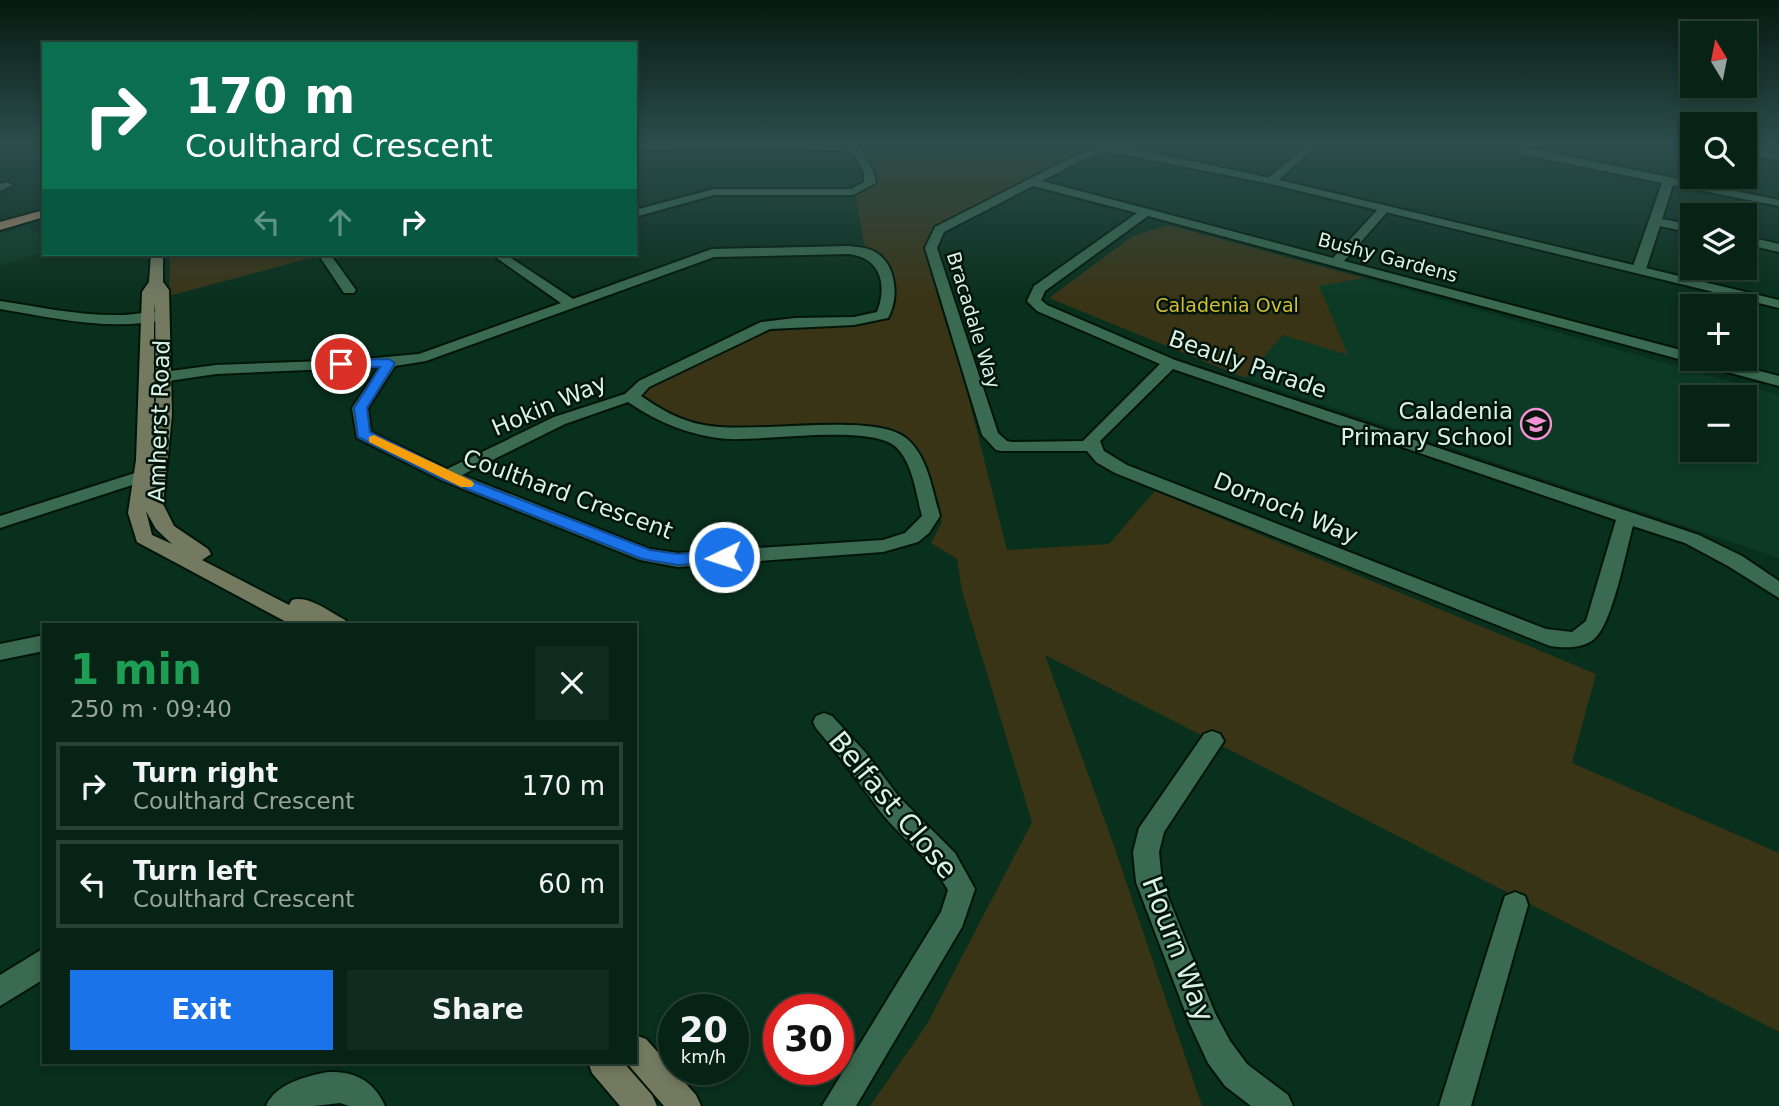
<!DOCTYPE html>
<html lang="en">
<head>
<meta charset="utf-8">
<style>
  body { margin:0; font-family:"DejaVu Sans",sans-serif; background:#102b1f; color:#f1f3f6; height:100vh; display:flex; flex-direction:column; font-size:26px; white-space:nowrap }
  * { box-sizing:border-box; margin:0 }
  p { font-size:23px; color:#98a4a1 }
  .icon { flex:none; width:38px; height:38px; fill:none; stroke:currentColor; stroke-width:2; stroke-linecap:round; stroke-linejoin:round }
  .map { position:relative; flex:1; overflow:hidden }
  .details { position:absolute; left:42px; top:623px; width:595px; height:441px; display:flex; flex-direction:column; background:#072316; border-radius:0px; box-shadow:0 4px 10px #0003,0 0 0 2px #284035 }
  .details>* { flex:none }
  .banner { position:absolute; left:42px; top:42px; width:595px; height:214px; border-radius:0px; box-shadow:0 4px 10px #0003,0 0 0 2px #284035; background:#0b6e4f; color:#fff; overflow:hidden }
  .needle { width:46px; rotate:350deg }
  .controls { position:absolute; left:1680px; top:21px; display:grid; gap:14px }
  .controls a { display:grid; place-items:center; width:77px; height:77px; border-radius:0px; background:#072316; box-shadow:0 4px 10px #0003,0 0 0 2px #284035; font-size:35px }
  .speed { position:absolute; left:658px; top:994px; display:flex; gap:14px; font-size:35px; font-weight:700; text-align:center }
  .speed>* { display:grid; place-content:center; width:91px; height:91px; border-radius:50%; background:#072316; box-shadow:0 4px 10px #0003,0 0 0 2px #284035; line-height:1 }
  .speed small { font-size:18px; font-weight:400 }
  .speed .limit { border:10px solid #d22; background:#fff; color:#111 }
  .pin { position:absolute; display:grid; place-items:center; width:60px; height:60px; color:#fff; margin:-30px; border:4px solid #fff; border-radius:50%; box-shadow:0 2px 7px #0007 }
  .me { position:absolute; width:77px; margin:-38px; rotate:266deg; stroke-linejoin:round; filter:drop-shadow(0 0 5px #0008) }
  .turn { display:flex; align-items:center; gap:24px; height:147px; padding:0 28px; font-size:32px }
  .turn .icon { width:91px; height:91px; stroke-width:2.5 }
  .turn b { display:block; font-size:49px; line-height:60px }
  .lanes { display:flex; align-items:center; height:66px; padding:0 28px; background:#0003; justify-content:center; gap:35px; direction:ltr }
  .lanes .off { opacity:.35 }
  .round { display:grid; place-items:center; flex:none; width:74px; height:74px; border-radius:0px; background:#102b1f }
  .head { display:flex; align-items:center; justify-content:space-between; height:119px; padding:0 28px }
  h1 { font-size:42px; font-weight:700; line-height:52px; color:#1e9e55 }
  .cta { display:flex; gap:14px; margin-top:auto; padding:14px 28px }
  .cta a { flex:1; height:80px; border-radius:0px; background:#1a73e8; color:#fff; font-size:28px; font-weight:700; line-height:80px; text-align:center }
  .cta a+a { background:#102b1f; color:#f1f3f6 }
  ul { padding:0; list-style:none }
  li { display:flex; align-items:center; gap:21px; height:88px; margin:0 14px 10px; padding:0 14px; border:4px solid #284035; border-radius:0px }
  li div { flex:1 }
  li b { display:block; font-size:26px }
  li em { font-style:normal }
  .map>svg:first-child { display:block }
  .built { fill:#0c3a25; fill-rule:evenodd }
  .green { fill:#3a3416 }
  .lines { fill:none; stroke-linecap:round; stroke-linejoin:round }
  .minor-casing { stroke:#001509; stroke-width:4 }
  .tertiary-casing { stroke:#001509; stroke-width:4 }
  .secondary-casing { stroke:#001509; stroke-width:4 }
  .primary-casing { stroke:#001509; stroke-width:4 }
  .minor { fill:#3a6a50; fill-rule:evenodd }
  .tertiary { fill:#3a6a50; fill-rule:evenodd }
  .secondary { fill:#747a5f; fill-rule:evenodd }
  .primary { fill:#ad8a6e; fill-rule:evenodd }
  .route { fill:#1a73e8; stroke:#114b97; stroke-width:2 }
  .slow { fill:#f59e0b }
  .labels { text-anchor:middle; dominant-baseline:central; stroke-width:5; stroke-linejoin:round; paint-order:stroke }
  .far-street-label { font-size:19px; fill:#d9f2e3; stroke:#02140b }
  .far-park-label { font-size:19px; fill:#d7bf30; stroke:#02140b }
  .street-label { font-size:23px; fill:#d9f2e3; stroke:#02140b }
  .poi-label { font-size:23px; fill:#d9f2e3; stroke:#02140b; text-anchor:end }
  .near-street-label { font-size:28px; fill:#d9f2e3; stroke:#02140b }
</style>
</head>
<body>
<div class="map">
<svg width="1779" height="1106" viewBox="0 0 1779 1106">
  <rect width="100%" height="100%" fill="#092f1d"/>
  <path class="built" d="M30,225V229L44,237V252L0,266V234Z
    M1364,278L1779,395V558L1245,378L1283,335L1347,354L1318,286ZM1692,397H1745V450H1692Z"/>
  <path class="green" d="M859,145H1087L1068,159L934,229L930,246L1007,550L1109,544L1155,491L1596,674L1572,763L1779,853V1032L1045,655L1113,843L1202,1106H870L927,1024L1032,822L962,591L957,559L931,543L942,522L914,453L895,436L702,431L635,396L645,385L767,329L860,323L887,317L890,283L865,249L855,194L872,184Z
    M1168,225L1364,278L1319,286L1348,355L1283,335L1245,378L1049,298L1133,236Z
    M170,254H312L314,257L169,296Z"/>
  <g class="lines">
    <g class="minor-casing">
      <path id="minor" d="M635,145H846L861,149L874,173L876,183L853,195H714L635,217V210L714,189H851L864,182V173L853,153L842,150L635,149Z
        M1307,145H1318L1275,183H1267V179Z
        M1514,145L1779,200V206L1673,185L1662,219L1692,225V233L1660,226L1646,269L1639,273L1632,269L1662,183L1520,154L1512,148Z
        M1106,146L1111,149L1110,151L1086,158L1042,181L1333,258L1381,206H1389V210L1344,261L1692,353V359H1712L1779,376V386L1148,216L1045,291L1041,300L1047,305L1175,360L1699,535L1742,556L1779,581V598L1728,566L1685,543L1633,526C1626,550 1612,627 1593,640C1580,649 1564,648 1550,646L1115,473L1096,462L1087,451H1002L996,450L982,435L925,248L935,227L1078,154ZM1033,186L1137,213L1034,286L1027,301L1037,311L1160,364L1083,441L1012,442L1007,441L998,433L937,248L944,232ZM1173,369L1616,520L1586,621L1572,632L1546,629L1127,465L1104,451L1100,441Z
        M1745,148L1779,154V160L1745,154Z
        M7,182L13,185L0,191V184Z
        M1745,236L1779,244V252L1745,244Z
        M848,246C857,247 867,247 875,252C897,264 899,299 888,318L854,325L770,329L649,387L641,396C660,409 680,421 704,425C754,435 873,411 906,438C928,456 932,490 940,516L929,533L918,542L883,552L678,567L640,560L441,480L357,438L352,408L379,367L216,374L148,384L140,379L148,374L216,365L353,360L419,354L561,303L491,254H505L573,299L712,249ZM848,254C880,257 888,284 877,312L854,317L795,318L761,322L639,381L625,394L554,417L447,469L371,432L368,408L395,366L426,361L714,257ZM628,402C659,423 691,436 728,439C765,441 871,424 896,447C913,463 916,494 922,516L905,533L883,540L678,553L650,549L462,475L565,424Z
        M318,254H330L356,290L354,293H344Z
        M0,301C40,307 80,316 121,315C134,315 159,308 169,316L167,319C113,332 54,318 0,309Z
        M44,635V651L0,660V644Z
        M824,713L832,716L866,753L899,797L955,853L975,889L962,927L856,1106H822L941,912L948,890C931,859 902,839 880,811C859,783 839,755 816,728L813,722L816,716Z
        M1212,731L1220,734L1224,741L1164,832L1159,852L1162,882L1215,1013L1230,1041L1247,1064L1288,1095L1293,1106H1251L1225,1086L1208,1063L1189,1022L1136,882L1133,852L1139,828L1204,734Z
        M1515,892L1525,896L1528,905L1471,1106H1439L1502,905L1505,896Z
        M44,948V979L0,1006V975Z
        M328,1072C355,1071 374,1081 385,1106H349L340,1103L314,1106H266C275,1084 306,1076 328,1072Z"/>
    </g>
    <g class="tertiary-casing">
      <path id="tertiary" d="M1088,145H1134L1129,148L1271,178L1779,300V308L1271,184L1111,152Z
        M157,466L166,471L163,475L0,528V516Z"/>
    </g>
    <g class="secondary-casing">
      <path id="secondary" d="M151,254H163V282L169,290L172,415L163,504L174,526L208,549L211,554L202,560L289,605L292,600C308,595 330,612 345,620L348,625H292L137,542L128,513L136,460L142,292L149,282ZM155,302L156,394L154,441V319ZM146,511L156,529L172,544L152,535Z
        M635,1035L646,1039L696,1095L701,1106H664L626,1062H635Z
        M588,1062H623L652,1095L657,1106H620L592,1073Z"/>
    </g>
    <g class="primary-casing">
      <path id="primary" d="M44,210V217L0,230V222Z"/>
    </g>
    <use href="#minor" class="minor"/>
    <use href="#tertiary" class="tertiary"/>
    <use href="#secondary" class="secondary"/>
    <use href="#primary" class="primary"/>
  </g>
  <linearGradient id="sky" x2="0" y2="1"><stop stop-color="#051a10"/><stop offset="0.48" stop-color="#2c4d4c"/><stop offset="1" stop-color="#2c4d4c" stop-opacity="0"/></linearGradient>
  <rect width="1779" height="300" fill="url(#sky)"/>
  <path class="route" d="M389,359L395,363L367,408L370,432L452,473L650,550L678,554L724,551L732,557L724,562L678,565L642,559L442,479L358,437L354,408L380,367L341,368L335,364L341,360Z"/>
  <path class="slow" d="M374,435L472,481L474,484L472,487H461L369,442V437Z"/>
  <defs>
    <g id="school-ring" transform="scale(1.575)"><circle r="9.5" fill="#02140b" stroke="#f391d5" stroke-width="1.5"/><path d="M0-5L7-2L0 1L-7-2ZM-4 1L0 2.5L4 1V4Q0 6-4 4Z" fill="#f391d5"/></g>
  </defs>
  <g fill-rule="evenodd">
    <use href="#school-ring" x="1536" y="424"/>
  </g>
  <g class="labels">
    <g class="far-street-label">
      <text transform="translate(1388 257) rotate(15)">Bushy Gardens</text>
      <text transform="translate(974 320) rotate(73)">Bracadale Way</text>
    </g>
    <g class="far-park-label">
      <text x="1227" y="305">Caladenia Oval</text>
    </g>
    <g class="street-label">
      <text transform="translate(1248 364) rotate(19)">Beauly Parade</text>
      <text transform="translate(549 405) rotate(-23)">Hokin Way</text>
      <text transform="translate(159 421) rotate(-88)">Amherst Road</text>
      <text transform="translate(568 494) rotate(20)">Coulthard Crescent</text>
      <text transform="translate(1286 508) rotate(22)">Dornoch Way</text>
    </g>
    <g class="poi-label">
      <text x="1513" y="411">Caladenia<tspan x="1513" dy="26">Primary School</tspan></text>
    </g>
    <g class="near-street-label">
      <text transform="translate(893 805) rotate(50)">Belfast Close</text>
      <text transform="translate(1178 949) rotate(69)">Hourn Way</text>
    </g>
  </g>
</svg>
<div class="controls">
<a><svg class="needle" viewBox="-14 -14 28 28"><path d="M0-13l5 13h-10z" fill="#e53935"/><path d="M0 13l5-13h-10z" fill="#98a4a1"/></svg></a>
<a><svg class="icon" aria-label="search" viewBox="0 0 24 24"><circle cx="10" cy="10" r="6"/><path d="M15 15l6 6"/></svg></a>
<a><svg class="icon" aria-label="layers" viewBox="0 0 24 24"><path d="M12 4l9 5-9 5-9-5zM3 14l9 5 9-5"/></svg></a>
<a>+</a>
<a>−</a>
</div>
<div class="speed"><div>20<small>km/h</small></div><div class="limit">30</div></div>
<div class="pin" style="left:341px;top:364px;background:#d93025"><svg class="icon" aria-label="arrive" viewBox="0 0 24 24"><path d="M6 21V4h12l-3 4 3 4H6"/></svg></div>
<svg class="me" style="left:724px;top:557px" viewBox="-20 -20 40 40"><circle r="17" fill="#1a73e8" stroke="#fff" stroke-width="3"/><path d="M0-11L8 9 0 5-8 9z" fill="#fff"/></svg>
<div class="banner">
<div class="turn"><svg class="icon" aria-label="right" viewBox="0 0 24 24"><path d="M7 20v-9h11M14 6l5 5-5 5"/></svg><div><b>170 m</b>Coulthard Crescent</div></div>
<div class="lanes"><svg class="icon off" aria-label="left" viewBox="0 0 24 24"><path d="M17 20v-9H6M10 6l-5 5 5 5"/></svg><svg class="icon off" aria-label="ahead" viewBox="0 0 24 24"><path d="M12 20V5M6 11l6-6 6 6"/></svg><svg class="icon" aria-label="right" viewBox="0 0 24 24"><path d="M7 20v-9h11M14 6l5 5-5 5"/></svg></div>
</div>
<section class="details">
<div class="head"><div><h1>1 min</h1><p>250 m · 09:40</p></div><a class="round"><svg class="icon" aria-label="close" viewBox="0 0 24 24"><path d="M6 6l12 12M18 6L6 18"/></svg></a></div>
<ul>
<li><svg class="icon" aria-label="right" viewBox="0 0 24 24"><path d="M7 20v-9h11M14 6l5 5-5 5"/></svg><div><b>Turn right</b><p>Coulthard Crescent</p></div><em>170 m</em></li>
<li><svg class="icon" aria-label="left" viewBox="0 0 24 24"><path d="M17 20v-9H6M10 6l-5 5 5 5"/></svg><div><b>Turn left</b><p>Coulthard Crescent</p></div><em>60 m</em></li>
</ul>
<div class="cta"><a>Exit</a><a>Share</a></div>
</section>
</div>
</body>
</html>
